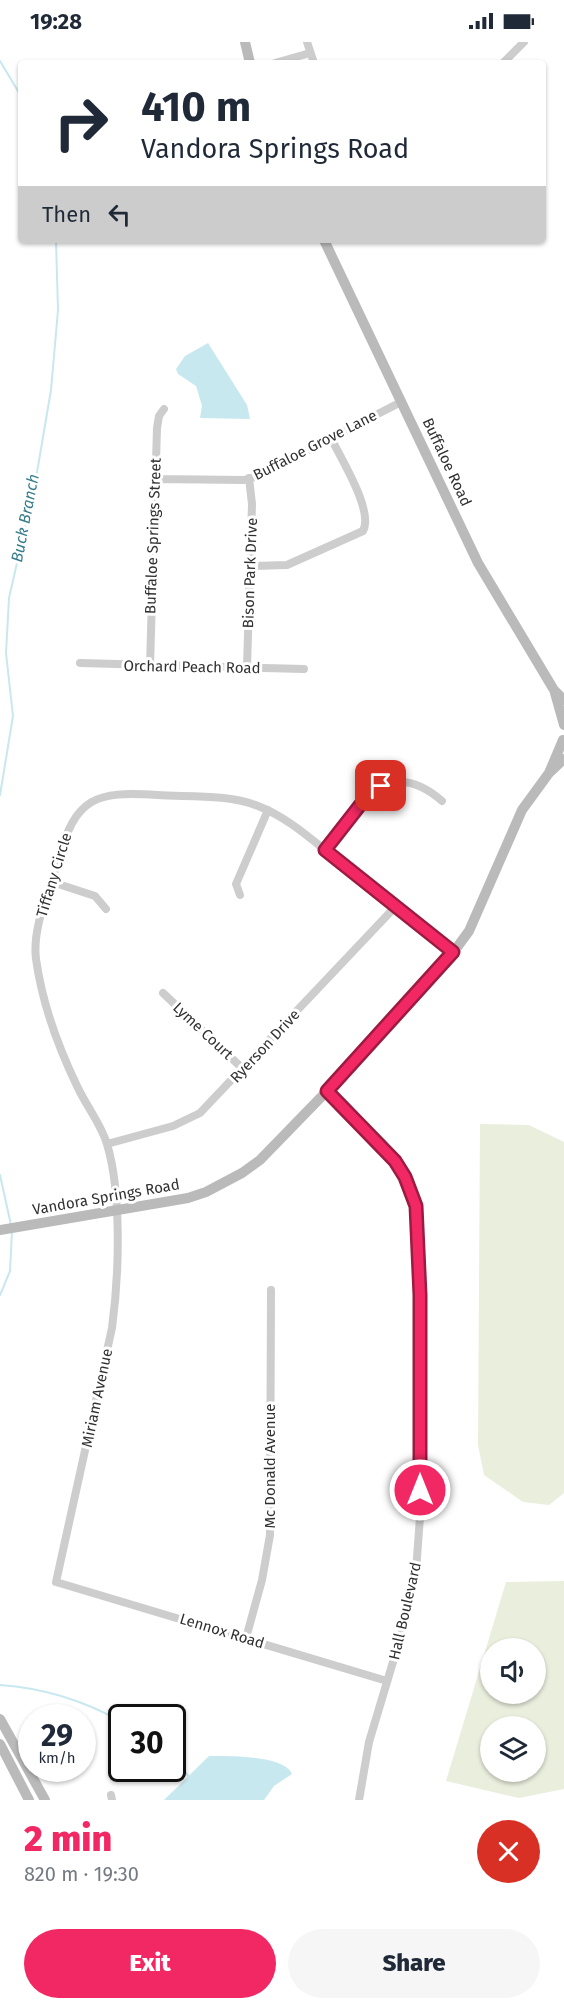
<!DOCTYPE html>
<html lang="en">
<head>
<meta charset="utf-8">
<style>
  body { margin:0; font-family:"Fira Sans",sans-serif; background:#f6f6f7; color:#1f2937; height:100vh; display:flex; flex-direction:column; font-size:22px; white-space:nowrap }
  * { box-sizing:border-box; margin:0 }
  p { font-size:20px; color:#747a83 }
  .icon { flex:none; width:33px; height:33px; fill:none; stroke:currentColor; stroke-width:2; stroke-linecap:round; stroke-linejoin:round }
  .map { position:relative; height:1758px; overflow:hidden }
  .panel { display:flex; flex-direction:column; background:#fff; flex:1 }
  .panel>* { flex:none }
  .guide { position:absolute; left:18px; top:18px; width:528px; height:183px; border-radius:6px; box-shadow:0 2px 4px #0004; background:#fff; color:#1f2937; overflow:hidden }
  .controls { position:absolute; left:480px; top:1596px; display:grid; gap:12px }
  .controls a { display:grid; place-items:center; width:66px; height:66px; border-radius:50%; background:#fff; box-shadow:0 2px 4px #0004; font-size:30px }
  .speed { position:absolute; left:18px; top:1662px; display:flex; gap:12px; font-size:30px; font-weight:700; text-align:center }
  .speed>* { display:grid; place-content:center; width:78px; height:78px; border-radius:50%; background:#fff; box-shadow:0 2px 4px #0004; line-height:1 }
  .speed small { font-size:15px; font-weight:400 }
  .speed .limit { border:3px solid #111; border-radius:9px; background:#fff; color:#111 }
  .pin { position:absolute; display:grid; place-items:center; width:51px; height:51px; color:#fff; margin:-26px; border-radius:12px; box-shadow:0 3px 9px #0006 }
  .me { position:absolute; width:66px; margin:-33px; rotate:0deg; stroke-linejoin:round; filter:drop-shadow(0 0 4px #0008) }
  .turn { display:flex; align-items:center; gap:21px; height:126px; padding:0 24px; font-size:27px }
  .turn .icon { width:78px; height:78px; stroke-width:2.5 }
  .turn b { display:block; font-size:42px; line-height:51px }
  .then { display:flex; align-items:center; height:57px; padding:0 24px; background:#0003; gap:12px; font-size:22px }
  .round { display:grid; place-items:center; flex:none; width:63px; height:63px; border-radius:32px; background:#f6f6f7 }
  .overview { display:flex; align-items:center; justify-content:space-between; height:102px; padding:0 24px }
  h1 { font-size:36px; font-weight:800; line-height:45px; color:#f12863 }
  .primary-button { display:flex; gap:12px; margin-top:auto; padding:12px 24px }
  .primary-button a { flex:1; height:69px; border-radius:36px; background:#f12863; color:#fff; font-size:24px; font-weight:800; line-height:69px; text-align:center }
  .primary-button a+a { background:#f6f6f7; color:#1f2937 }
  .status { display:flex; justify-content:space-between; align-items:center; height:42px; padding:0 30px; background:#fff; direction:ltr }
  .status svg { height:16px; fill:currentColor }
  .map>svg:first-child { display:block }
  .green { fill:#eaeedd; fill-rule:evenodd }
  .water { fill:#c8e8ef }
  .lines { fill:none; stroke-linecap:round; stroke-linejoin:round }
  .stream { stroke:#c8e8ef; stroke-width:2 }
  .street { stroke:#cdcdcd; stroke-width:8 }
  .secondary { stroke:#bababa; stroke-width:10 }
  .route-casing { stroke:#9d1a40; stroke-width:15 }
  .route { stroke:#f12863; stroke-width:10 }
  .labels { text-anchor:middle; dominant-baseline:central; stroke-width:6; stroke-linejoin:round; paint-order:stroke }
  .street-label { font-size:15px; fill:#303030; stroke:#fff }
  .water-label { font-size:16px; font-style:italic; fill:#347c8a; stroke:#fff }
</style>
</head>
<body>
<div class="status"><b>19:28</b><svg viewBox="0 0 49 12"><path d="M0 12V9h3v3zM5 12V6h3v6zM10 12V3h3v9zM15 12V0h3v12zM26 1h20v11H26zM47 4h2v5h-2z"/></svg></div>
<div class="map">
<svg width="564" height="1758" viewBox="0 0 564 1758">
  <rect width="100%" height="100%" fill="#fff"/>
  <path class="green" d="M480,1082L529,1083L564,1100V1451L549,1463L523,1460L484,1433L478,1403Z
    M564,1539V1747L519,1756L446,1739L506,1540ZM490,1606H536V1652H490ZM490,1684H536V1730H490Z"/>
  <path class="water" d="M208,301L247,363L250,377L200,376L202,364L196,344L178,332L176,327L185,314Z
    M209,1714C228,1714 284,1713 292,1732L274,1744L264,1758H164Z"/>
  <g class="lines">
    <path class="stream" d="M0,19L21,54
      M0,753L13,674L6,611L9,556L35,442L51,348L58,268L56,198
      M0,1133L11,1183
      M0,1253L10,1229L12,1189
      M0,1643C44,1646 83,1658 122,1680
      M172,1712L189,1735"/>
    <path class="street" d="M307,0L314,21
      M275,21L310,11
      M503,21L524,0
      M156,437L244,438L258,434L401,360
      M250,524L287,523L363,489C374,469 341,417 331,396
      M80,621L304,627
      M150,624L157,386L159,374L164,367
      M247,625L252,462L249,436
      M325,808C358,766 385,710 442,759
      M52,840L95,854L106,867
      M240,853L236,842L268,768
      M163,951L243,1027
      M327,1049C367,1087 408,1122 418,1179L420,1475L416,1529L408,1570L369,1700L359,1758
      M107,1102L173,1084L200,1071L396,864
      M246,1596L262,1538L270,1493L271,1248
      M387,1639L56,1540L112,1286C119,1234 122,1152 107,1102C101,1082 87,1065 78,1046C59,1007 42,960 36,917C32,884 50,849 58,818C76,755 95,749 157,753C189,755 228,752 258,764C287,775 311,797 335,816C374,847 413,878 453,910
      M111,1753L112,1758"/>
    <path class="secondary" d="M245,0L250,21
      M324,198L478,521L554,648L564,658
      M555,651L564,683
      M549,731L563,698
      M0,1188L188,1156L206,1150L242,1131L260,1118L327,1049L447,919L469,889L522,768L549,731L564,717
      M0,1677L45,1758
      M0,1702L29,1758"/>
  </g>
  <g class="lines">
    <g class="route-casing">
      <path id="route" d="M381,744L368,753L325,808L453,910L327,1049L395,1119L405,1135L416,1164L420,1253V1448"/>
    </g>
    <use href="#route" class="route"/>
  </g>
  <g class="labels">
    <g class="street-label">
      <text transform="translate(315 403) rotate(-27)">Buffaloe Grove Lane</text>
      <text transform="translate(447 420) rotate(65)">Buffaloe Road</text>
      <text transform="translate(153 494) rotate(-88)">Buffaloe Springs Street</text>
      <text transform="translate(250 531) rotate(-88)">Bison Park Drive</text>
      <text transform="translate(192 625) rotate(1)">Orchard Peach Road</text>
      <text transform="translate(54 833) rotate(-73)">Tiffany Circle</text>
      <text transform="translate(203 989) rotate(43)">Lyme Court</text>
      <text transform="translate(265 1004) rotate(-47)">Ryerson Drive</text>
      <text transform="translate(106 1155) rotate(-10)">Vandora Springs Road</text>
      <text transform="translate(97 1356) rotate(-78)">Miriam Avenue</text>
      <text transform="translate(270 1424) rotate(-90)">Mc Donald Avenue</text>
      <text transform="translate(405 1569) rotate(-77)">Hall Boulevard</text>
      <text transform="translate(222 1589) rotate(17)">Lennox Road</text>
    </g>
    <g class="water-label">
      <text transform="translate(25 476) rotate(-79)">Buck Branch</text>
    </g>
  </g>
</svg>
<div class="controls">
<a><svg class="icon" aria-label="sound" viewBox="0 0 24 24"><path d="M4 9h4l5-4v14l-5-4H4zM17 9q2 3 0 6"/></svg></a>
<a><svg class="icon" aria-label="layers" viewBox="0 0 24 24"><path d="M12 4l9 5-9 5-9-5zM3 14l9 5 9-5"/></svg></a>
</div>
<div class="speed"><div>29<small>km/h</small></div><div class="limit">30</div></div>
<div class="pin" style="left:381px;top:744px;background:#d93025"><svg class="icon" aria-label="arrive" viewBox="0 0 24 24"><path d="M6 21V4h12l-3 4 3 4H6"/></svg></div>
<svg class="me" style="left:420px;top:1448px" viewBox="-20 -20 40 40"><circle r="17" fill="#f12863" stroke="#fff" stroke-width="3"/><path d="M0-11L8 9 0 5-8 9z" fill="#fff"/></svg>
<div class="guide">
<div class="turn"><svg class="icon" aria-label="right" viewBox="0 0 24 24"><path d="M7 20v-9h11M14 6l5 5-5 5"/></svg><div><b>410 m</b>Vandora Springs Road</div></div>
<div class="then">Then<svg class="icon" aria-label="left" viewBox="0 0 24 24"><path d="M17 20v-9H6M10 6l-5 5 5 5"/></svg></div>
</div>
</div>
<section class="panel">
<div class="overview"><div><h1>2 min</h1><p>820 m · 19:30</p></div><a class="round" style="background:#d93025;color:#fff"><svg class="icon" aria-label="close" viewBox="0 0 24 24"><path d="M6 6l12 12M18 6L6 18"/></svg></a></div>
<div class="primary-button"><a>Exit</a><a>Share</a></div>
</section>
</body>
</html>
